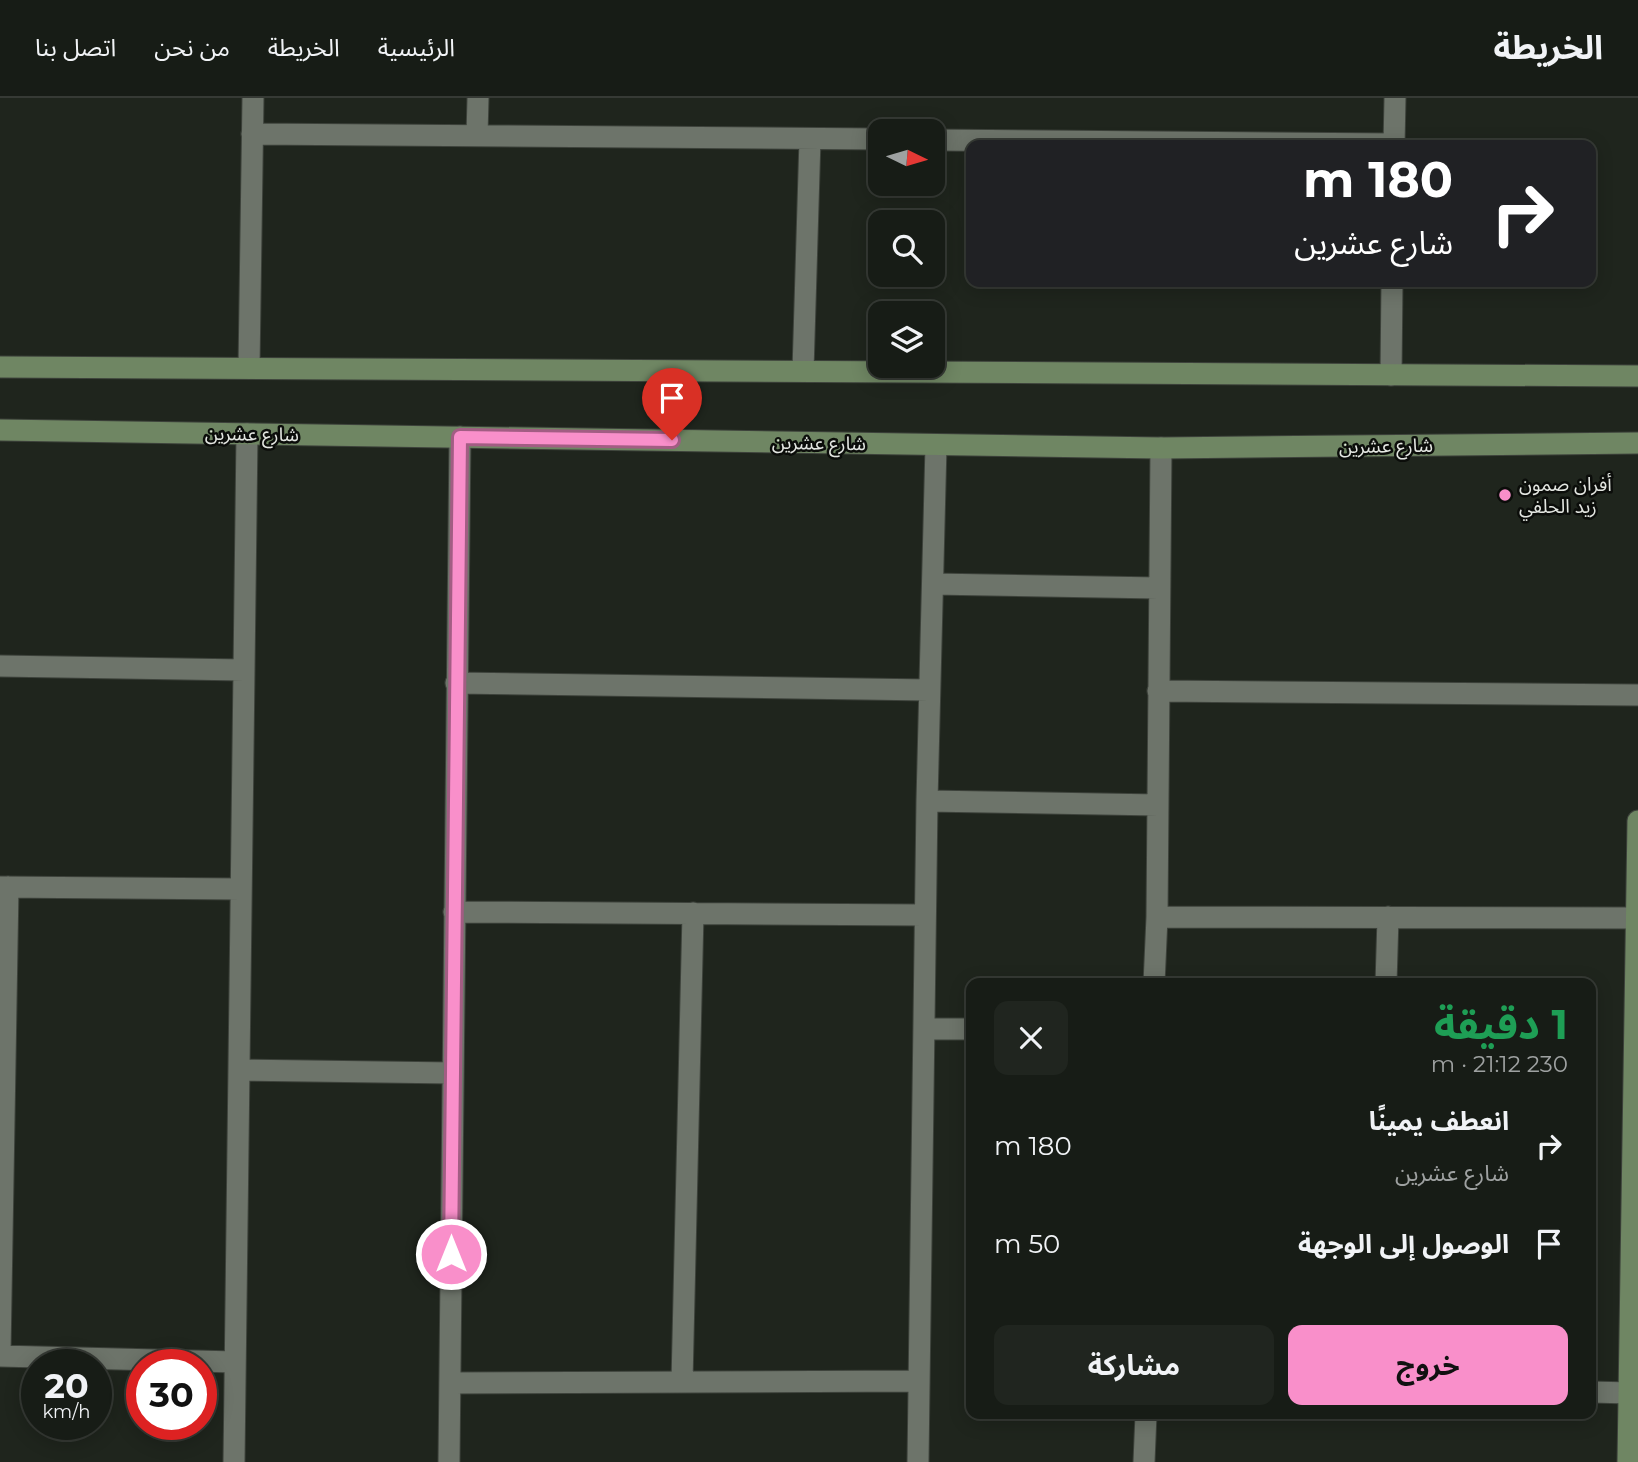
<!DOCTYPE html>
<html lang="ar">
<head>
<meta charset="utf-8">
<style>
  body { margin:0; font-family:Montserrat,"Noto Sans Arabic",sans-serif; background:#20251f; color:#f1f3f6; direction:rtl; height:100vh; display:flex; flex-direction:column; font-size:26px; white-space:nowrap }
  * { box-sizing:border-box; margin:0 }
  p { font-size:23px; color:#9ea1a1 }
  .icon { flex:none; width:38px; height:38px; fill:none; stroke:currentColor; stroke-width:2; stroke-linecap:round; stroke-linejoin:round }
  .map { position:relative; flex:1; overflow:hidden; direction:ltr }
  .side { position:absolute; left:966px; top:880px; width:630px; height:441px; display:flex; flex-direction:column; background:#171c16; border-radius:14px; box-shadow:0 4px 18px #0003,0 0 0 2px #363a35; direction:rtl }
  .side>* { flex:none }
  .top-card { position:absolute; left:966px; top:42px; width:630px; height:147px; border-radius:14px; box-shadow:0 4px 18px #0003,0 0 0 2px #363a35; direction:rtl; background:#202124; color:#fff; overflow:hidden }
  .needle { width:46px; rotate:95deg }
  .controls { position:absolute; left:868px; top:21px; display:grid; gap:14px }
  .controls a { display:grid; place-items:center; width:77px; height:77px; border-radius:14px; background:#171c16; box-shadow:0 4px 18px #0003,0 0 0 2px #363a35; font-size:35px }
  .speed { position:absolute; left:21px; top:1251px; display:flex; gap:14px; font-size:35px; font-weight:700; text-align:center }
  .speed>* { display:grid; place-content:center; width:91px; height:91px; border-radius:50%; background:#171c16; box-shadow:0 4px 18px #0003,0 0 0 2px #363a35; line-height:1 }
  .speed small { font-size:18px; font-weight:400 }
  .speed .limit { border:10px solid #d22; background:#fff; color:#111 }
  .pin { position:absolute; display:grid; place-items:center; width:60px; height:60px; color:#fff; margin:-72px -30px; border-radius:50% 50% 50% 0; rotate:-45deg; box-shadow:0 0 7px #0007 }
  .pin .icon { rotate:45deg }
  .me { position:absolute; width:77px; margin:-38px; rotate:0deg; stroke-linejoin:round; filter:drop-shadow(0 0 5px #0008) }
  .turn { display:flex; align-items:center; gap:24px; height:147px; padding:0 28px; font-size:32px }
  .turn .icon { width:91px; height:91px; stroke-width:2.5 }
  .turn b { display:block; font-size:49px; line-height:60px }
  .round { display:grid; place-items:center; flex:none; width:74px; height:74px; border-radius:14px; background:#20251f }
  .summary { display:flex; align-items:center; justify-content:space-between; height:119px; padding:0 28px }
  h1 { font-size:42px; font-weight:700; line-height:52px; color:#1e9e55 }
  .primary-button { display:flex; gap:14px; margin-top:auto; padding:14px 28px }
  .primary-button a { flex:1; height:80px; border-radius:14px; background:#f98fca; color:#111; font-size:28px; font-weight:700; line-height:80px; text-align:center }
  .primary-button a+a { background:#20251f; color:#f1f3f6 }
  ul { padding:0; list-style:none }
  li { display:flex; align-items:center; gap:21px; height:98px; padding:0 28px }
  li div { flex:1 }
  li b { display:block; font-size:26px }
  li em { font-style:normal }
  header { display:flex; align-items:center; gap:42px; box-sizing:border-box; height:98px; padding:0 35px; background:#171c16; border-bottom:2px solid #363a35 }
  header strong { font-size:33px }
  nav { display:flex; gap:38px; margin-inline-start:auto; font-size:24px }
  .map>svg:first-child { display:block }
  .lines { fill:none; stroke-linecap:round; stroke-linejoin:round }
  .street-casing { stroke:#3d423b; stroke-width:23 }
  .secondary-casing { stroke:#3d423b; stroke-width:23 }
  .street { stroke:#6d746a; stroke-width:21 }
  .secondary { stroke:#6f8663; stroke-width:21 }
  .route-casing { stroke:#a25d83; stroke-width:18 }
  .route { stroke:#f98fca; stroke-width:12 }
  .poi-dot { fill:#f98fca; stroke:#0b0d0a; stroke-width:2.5 }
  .labels { text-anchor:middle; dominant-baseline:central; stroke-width:5; stroke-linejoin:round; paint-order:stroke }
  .street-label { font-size:19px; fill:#e3e6e1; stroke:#0b0d0a }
  .poi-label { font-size:19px; fill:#e3e6e1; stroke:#0b0d0a; text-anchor:start }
</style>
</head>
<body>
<header>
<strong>الخريطة</strong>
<nav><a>الرئيسية</a><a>الخريطة</a><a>من نحن</a><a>اتصل بنا</a></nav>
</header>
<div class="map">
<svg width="1638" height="1364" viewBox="0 0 1638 1364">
  <rect width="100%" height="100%" fill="#1f251d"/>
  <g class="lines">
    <g class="street-casing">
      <path id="street" d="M252,36L880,41
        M477,37L478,0
        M933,42L1394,46
        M1394,47L1395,0
        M249,270L253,0
        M803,273L810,41
        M1391,277L1392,184
        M933,486L1158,490
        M0,568L244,572
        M456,585L929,592
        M1158,593L1638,597
        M927,703L1158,707
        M0,789L241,791
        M454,814L925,817
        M1157,819L1636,820
        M1154,886L1157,819L1161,350
        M1386,886L1388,819
        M924,931H971
        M239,972L453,975
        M0,1256L8,789
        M0,1258L235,1264
        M682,1284L693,815
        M450,1285L919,1283
        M1591,1294L1630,1295
        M234,1364L247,336
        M449,1364L460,339
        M918,1364L927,703L936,347
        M1144,1364L1146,1316"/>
    </g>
    <g class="secondary-casing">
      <path id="secondary" d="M0,269L1638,278
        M0,332L1161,350L1638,345
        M1628,1364L1638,723"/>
    </g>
    <use href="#street" class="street"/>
    <use href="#secondary" class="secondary"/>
  </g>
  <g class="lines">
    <g class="route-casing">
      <path id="route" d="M451,1156L460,339L672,342"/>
    </g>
    <use href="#route" class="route"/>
  </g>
  <circle class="poi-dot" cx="1505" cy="397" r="7"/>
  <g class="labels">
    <g class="street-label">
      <text transform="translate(252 336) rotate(1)">شارع عشرين</text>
      <text transform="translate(819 345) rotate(1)">شارع عشرين</text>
      <text transform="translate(1386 348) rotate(-1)">شارع عشرين</text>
    </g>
    <g class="poi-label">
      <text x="1519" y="386">أفران صمون<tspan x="1519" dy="22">زيد الحلفي</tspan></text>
    </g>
  </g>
</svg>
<div class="controls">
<a><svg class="needle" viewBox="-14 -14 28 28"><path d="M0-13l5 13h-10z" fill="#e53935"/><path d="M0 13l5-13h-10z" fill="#9ea1a1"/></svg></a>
<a><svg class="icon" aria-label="search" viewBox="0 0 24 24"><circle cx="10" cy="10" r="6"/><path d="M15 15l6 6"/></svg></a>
<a><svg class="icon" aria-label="layers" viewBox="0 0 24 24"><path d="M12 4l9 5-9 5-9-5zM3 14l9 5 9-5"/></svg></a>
</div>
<div class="speed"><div>20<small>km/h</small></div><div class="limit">30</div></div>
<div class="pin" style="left:672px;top:342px;background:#d93025"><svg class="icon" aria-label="arrive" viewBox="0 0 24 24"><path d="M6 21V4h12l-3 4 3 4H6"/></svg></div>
<svg class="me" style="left:451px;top:1156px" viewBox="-20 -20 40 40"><circle r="17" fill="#f98fca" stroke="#fff" stroke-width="3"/><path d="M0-11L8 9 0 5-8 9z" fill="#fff"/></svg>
<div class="top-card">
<div class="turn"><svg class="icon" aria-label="right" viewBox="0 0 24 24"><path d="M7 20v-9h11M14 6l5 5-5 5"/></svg><div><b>180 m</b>شارع عشرين</div></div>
</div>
<section class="side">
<div class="summary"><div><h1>1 دقيقة</h1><p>230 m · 21:12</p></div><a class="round"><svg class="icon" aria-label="close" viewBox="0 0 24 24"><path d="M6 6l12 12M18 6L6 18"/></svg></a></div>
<ul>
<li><svg class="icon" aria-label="right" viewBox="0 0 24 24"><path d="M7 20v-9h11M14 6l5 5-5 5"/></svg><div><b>انعطف يمينًا</b><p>شارع عشرين</p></div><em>180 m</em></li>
<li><svg class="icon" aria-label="arrive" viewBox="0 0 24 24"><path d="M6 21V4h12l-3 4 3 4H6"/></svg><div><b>الوصول إلى الوجهة</b></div><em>50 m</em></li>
</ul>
<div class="primary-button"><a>خروج</a><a>مشاركة</a></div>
</section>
</div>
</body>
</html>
